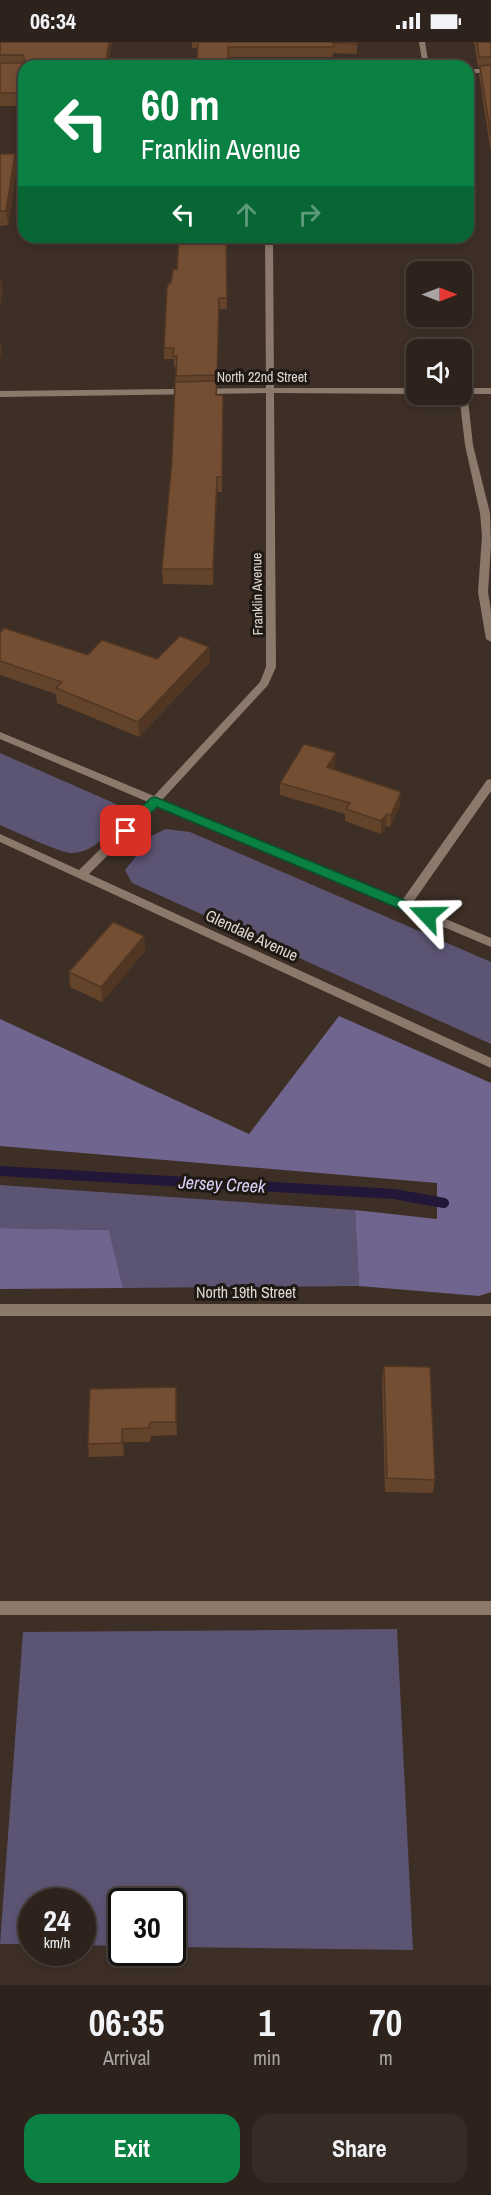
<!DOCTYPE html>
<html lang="en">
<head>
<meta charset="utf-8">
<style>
  body { margin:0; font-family:"Archivo Narrow",sans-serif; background:#362b25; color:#f1f3f6; height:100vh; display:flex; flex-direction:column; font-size:22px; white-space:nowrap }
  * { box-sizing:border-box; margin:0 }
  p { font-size:20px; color:#a7a4a3 }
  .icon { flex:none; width:33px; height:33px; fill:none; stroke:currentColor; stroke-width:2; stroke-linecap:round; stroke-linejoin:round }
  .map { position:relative; height:1943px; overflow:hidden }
  .details { display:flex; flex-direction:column; background:#2e231c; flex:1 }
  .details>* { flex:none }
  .top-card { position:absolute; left:18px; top:18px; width:456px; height:183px; border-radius:18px; box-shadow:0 3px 9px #0003,0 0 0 2px #49403b; background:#0b8043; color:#fff; overflow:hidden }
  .needle { width:39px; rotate:90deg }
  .tools { position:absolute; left:406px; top:219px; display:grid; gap:12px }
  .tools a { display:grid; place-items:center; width:66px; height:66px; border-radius:12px; background:#2e231c; box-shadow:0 3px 9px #0003,0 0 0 2px #49403b; font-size:30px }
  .speed { position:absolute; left:18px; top:1846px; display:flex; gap:12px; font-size:30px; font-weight:700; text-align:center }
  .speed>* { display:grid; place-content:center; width:78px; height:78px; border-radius:50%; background:#2e231c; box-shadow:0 3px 9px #0003,0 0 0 2px #49403b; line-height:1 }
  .speed small { font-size:15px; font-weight:400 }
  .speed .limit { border:3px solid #111; border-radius:9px; background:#fff; color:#111 }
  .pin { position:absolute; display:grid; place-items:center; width:51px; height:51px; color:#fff; margin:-26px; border-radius:12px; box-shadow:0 3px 9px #0006 }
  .me { position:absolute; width:66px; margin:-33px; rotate:293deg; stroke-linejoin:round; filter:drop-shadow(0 0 4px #0008) }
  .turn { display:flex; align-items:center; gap:21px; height:126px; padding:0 24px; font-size:27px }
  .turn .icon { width:78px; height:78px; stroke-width:2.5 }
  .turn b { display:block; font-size:42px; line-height:51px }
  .lanes { display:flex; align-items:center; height:57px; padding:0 24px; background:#0003; justify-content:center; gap:30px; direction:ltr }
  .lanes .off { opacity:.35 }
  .eta { display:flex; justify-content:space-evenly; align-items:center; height:102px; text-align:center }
  .eta b { font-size:36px; font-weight:700; line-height:42px }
  .action { display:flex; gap:12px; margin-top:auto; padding:12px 24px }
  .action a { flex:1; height:69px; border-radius:18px; background:#0b8043; color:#fff; font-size:24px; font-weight:700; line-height:69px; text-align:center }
  .action a+a { background:#362b25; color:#f1f3f6 }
  .status { display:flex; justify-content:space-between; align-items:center; height:42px; padding:0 30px; background:#2e231c; direction:ltr }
  .status svg { height:16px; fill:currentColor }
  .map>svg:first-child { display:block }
  .green { fill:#5c5473 }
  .forest { fill:#70658f }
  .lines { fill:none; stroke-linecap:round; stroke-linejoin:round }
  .stream { stroke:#221639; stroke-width:10 }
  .lane { fill:#8b796c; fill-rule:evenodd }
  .street { fill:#8b796c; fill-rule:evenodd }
  .wall { fill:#64432b }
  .shaded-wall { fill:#513723 }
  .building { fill:#744e32; stroke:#513723; stroke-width:1.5 }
  .route { fill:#0b8043; stroke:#07532c; stroke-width:1.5 }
  .labels { text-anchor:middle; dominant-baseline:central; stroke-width:6; stroke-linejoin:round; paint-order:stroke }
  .far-street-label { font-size:14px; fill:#dfd6d0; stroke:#1f1914 }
  .street-label { font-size:16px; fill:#dfd6d0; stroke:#1f1914 }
  .water-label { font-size:18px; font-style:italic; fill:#dbd1fa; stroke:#1f1914 }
</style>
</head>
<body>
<div class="status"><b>06:34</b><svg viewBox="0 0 49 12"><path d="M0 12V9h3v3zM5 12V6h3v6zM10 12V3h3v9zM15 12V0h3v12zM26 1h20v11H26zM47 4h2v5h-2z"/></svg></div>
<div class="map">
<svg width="491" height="1943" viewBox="0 0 491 1943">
  <rect width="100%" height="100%" fill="#3d2f26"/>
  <path class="green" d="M0,711L116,762L121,773C111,790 93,812 70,811C59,810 14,789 0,783Z
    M166,787L190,790L491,920V1002L132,841L125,828L153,793Z
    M0,1143L355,1168L359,1244L123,1246L109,1188L0,1186Z
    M397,1587L413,1908L173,1905L172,1860H122L121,1904L83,1903L82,1860H32L31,1902H0L23,1590Z"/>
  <path class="forest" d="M339,974L491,1041V1250L479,1254L359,1244L355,1168L437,1177V1141L0,1104V977L249,1092Z
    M0,1186L109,1188L123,1246L0,1247Z"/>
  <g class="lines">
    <path class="stream" d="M0,1129L394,1152L444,1161"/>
    <path class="lane" d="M463,346L467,349L473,403L490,471L491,503L488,550L491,569V600L486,597L478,550L482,494L480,471L465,403L459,352H462Z
      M491,737V749L409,866H401L399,863L401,860L487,738Z
      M0,1559H491V1573H0Z"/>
    <path class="street" d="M419,0H425L429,24H423Z
      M468,27H491V31H468Z
      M265,195H273L274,346H417V352L274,351L276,625L268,643L162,758L491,896V905L157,764L89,832L491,1016V1026L0,800V792L79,828L148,760L0,697V690L154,754L260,640L266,625V351L0,355V349L266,346Z
      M462,346H491V352H462Z
      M0,1262H491V1274H0Z"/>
  </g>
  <path class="wall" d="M0,0H112L24,24V64H0Z
    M192,0H357V12L333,11V15H228L198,6H192Z
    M474,0H491V111L479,33L480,25H478Z
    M0,112L17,126L8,183L0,184Z
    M179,195H227L226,209L227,267H219L217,353L223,368L222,450H217L213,543L163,542L162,527L172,418L176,325H174V317H164V306L171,241L177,228Z
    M0,591L88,613L157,617L209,605L210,620L139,695L57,661L56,652L0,633Z
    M335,724L333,727L400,763L390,785L386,784L381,792L345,779V772L280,753V741Z
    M144,894L145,909L102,960L70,945L69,930Z
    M384,1324L435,1438L433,1451L385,1450L382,1338Z
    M176,1345L177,1393L151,1394L150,1400H124V1414L89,1415L88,1402Z"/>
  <path class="shaded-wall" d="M109,0H112L108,24H105Z
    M15,112L17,126L8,183L6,169Z
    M1,234L3,249L0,265V240Z
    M0,296L2,310L0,318Z
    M217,435V450L213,543V527Z
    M209,605L210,620L139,695L138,680Z
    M336,711L335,724L326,738L327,725Z
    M401,750L400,763L390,785L391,773Z
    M387,772L386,784L381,792V779Z
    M144,894L145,909L102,960L101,945Z
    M176,1345L177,1359V1393L176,1380Z
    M122,1387L124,1400V1414L122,1401Z"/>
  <path class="building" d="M0,0H109L105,24H24V51H0V21H23L25,19L23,13H0Z
    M198,0H357V2L333,1L334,5H228V24H197Z
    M477,0H491V15H479Z
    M491,23V95L480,24Z
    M0,112H15L6,169H0Z
    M179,195H226L227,256H219L217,333L176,334L177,314H173L174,306H164L167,246L169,241H171L173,227L177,228Z
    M217,339L216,353H223L222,435H217L213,527H162L172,418L175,340Z
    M4,586L88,613L102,598L157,617L180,594L209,605L138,680L56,646L62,640L0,619V591Z
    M304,702L336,711L327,725L401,750L391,773L387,772L381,779L346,767L350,761L280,741Z
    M113,880L144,894L101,945L69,930Z
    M384,1324L430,1325L435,1438L387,1436Z
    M176,1345V1380H150L149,1386L122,1387V1401L88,1402L90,1347Z"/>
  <path class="route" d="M155,755L431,869L433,873L427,877L422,876L157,765L130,792H121L119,789L121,786L151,756Z"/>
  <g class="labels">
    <g class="far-street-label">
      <text x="262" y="335">North 22nd Street</text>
      <text transform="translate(257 552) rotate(-91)">Franklin Avenue</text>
    </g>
    <g class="street-label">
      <text transform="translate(252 893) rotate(25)">Glendale Avenue</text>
      <text x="246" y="1250">North 19th Street</text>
    </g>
    <g class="water-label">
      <text transform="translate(222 1142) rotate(3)">Jersey Creek</text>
    </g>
  </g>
</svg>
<div class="tools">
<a><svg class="needle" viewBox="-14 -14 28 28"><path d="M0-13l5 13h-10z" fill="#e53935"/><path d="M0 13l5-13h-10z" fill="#a7a4a3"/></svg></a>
<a><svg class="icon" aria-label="sound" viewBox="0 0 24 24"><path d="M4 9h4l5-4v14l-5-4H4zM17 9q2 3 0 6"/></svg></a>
</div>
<div class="speed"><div>24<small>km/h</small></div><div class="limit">30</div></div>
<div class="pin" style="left:126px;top:789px;background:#d93025"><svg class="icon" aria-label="arrive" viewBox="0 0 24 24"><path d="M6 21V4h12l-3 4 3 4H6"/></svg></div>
<svg class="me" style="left:427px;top:873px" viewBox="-20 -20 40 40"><path d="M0-17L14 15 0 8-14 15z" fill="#0b8043" stroke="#fff" stroke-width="4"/></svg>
<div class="top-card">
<div class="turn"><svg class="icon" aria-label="left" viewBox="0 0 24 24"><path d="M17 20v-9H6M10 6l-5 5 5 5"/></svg><div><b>60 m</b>Franklin Avenue</div></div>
<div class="lanes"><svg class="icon" aria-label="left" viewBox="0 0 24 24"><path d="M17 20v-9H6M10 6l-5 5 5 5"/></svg><svg class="icon off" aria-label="ahead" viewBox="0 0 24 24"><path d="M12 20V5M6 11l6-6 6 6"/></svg><svg class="icon off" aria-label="right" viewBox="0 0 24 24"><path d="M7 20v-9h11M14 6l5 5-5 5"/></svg></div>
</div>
</div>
<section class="details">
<div class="eta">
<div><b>06:35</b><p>Arrival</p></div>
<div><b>1</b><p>min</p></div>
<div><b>70</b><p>m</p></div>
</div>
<div class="action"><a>Exit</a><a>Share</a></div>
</section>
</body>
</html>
